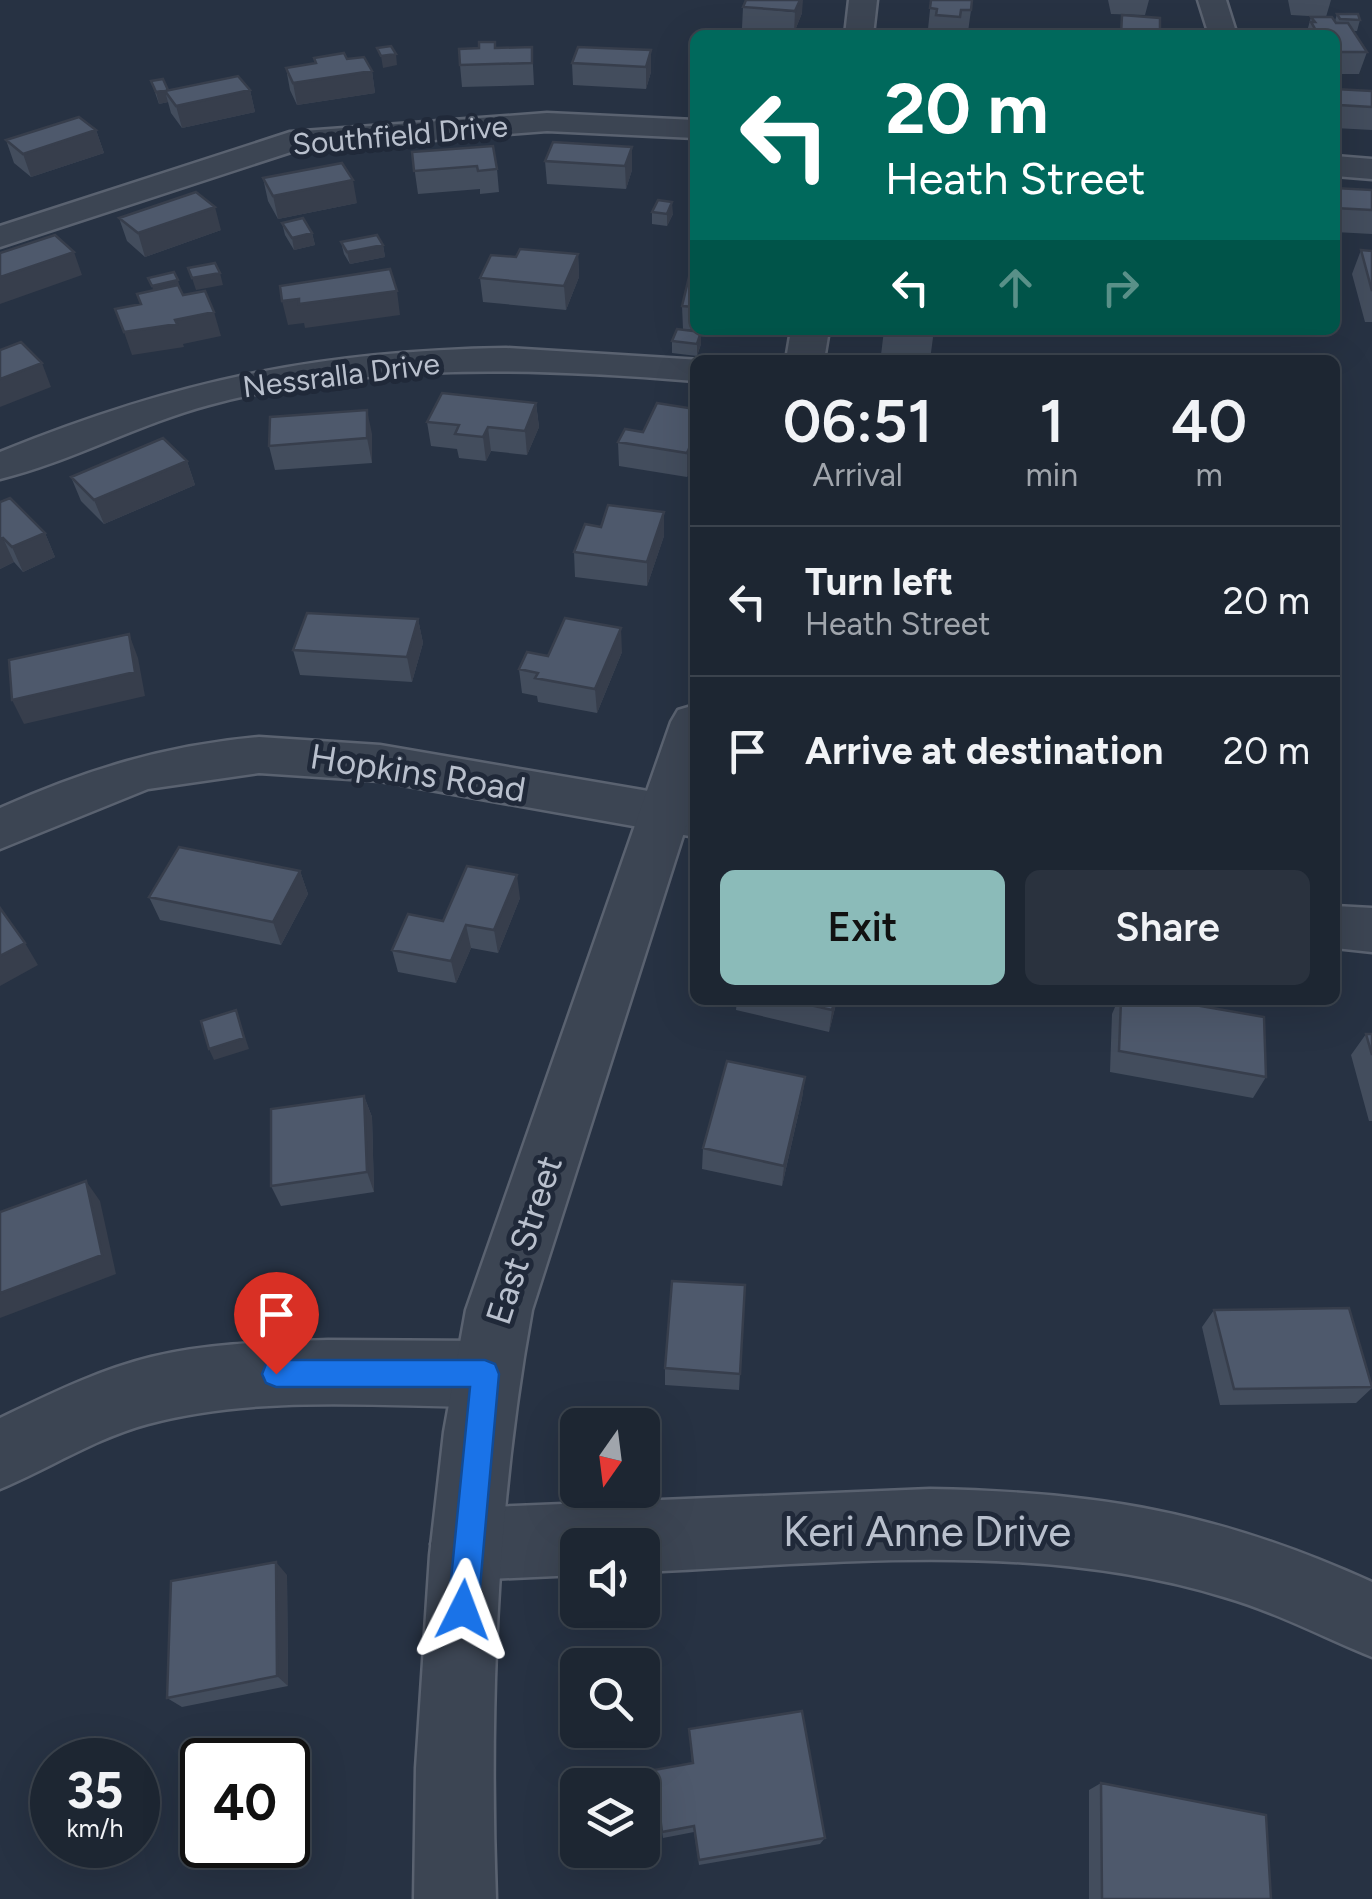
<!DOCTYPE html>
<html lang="en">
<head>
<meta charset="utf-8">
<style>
  body { margin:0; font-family:Figtree,sans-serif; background:#2a323e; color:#f1f3f6; height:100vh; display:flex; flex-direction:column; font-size:38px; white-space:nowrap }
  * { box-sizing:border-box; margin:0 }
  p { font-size:32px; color:#a0a5ac }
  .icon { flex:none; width:55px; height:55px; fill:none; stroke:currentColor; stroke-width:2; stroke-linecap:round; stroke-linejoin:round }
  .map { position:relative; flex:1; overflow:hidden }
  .panel { position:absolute; left:690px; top:355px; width:650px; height:650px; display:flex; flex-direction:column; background:#1d2632; border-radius:15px; box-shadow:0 10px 40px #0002,0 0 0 2px #3b434d }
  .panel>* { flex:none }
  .banner { position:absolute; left:690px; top:30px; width:650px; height:305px; border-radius:15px; box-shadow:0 10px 40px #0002,0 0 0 2px #3b434d; background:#00695c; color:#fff; overflow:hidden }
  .needle { width:65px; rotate:194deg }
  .buttons { position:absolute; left:560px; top:1408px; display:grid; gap:20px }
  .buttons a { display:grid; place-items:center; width:100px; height:100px; border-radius:15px; background:#1d2632; box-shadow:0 10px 40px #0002,0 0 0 2px #3b434d; font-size:50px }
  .speed { position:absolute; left:30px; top:1738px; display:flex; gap:20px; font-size:50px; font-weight:700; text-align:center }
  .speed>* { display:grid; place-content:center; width:130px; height:130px; border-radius:50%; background:#1d2632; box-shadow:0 10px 40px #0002,0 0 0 2px #3b434d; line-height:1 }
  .speed small { font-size:25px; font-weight:400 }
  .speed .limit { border:5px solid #111; border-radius:15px; background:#fff; color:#111 }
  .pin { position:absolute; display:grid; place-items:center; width:85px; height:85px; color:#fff; margin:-102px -42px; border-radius:50% 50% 50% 0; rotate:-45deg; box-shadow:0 0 10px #0007 }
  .pin .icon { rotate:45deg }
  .me { position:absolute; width:110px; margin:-55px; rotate:3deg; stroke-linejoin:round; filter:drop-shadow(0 0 8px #0008) }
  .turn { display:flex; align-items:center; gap:35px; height:210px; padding:0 30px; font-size:45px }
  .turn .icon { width:130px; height:130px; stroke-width:2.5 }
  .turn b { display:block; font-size:70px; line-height:85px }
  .lanes { display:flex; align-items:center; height:95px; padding:0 30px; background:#0003; justify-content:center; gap:50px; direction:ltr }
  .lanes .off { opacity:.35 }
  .eta { display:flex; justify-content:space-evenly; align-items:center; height:170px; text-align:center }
  .eta b { font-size:60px; font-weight:600; line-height:70px }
  .action { display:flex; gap:20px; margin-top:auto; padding:20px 30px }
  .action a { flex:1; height:115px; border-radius:15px; background:#8bbbb9; color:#111; font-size:40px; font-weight:600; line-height:115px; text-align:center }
  .action a+a { background:#2a323e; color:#f1f3f6 }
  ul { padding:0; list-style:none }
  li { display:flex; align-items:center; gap:30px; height:150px; padding:0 30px; border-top:2px solid #3b434d }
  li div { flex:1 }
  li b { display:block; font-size:38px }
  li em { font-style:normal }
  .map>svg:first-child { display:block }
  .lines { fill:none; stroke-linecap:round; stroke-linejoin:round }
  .minor-casing { stroke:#5a6270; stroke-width:5 }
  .tertiary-casing { stroke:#5a6270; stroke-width:5 }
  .minor { fill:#3c4553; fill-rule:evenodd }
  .tertiary { fill:#3c4553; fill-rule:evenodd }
  .wall { fill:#434d5d }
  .shaded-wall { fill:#373e4c }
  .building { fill:#4e596c; stroke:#373e4c; stroke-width:2.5 }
  .route { fill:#1a73e8; stroke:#114b97; stroke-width:2.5 }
  .labels { text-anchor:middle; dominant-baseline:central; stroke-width:10; stroke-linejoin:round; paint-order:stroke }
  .far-street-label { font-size:30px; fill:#b9c0cd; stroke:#202939 }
  .street-label { font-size:35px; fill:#b9c0cd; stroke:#202939 }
  .near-street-label { font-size:42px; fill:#b9c0cd; stroke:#202939 }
</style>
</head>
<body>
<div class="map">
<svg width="1372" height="1899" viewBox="0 0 1372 1899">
  <rect width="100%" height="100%" fill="#273243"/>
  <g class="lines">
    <g class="minor-casing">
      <path id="minor" d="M1198,0H1226L1237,35H1209Z
        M547,113L695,120V138L547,131L294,151L0,247V226L290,132Z
        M1335,156L1372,159V179L1335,176Z
        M506,348L701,360H695V381C533,368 368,362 209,405C138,424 70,462 0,479V452C175,381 317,351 506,348Z
        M259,737L380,745L695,799V837L380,781L259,773L148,789L0,849V808C85,770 166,745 259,737Z
        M1335,906L1372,908V952L1335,948Z
        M328,1340L485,1341L509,1351L519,1374L509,1397L485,1407C374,1406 256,1395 148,1424C96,1438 50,1468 0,1489V1418C48,1395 98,1370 151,1357C208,1343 269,1342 328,1340Z
        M930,1489C1099,1492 1217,1512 1372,1582V1657C1323,1637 1276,1612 1224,1597C1037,1540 835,1563 642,1572V1545H578V1575L467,1580L441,1570L431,1544L441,1518L467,1508Z"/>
    </g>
    <g class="tertiary-casing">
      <path id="tertiary" d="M849,0H877L873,35H845Z
        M791,330H829L824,360H786Z
        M695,705V798L532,1310C497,1502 489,1704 496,1899H414L416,1768L430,1555L444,1432L466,1310L671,722L678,710Z"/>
    </g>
    <use href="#minor" class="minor"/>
    <use href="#tertiary" class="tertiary"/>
  </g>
  <path class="wall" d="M931,0L971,10L968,32L958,31V35L934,34V30L928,29Z
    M1108,0H1149L1145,15L1111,14Z
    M1288,0H1331L1326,17L1335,21L1337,14L1360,20L1357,31H1352L1367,52L1359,74H1335V35H1306L1311,17H1326L1291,15Z
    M743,7L802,13L794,33L742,28Z
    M495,42L496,48L532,47L534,85L462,87L460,65L479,48Z
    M651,50V72L646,89L573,85L572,63Z
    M314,58L347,59L372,71L375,93L297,105L290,90L286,68L315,63Z
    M151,81L168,91L250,90L255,112L182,128L171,113L168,102L159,104Z
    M1335,89L1372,91V130L1335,128Z
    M96,130L104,153L31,177L14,163L6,140Z
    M632,147V170L626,189L547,184L545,161Z
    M412,152L497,169L499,192L480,194V189L418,194Z
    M263,178L357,203L278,219L268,201Z
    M1335,188L1372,190V234L1335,232Z
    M652,212L673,214L667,226L652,224Z
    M119,218L221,230L145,257L127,241Z
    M282,223L312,233L315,245L294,250L285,235Z
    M341,242L383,245L385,257L350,264L344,254Z
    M1361,250L1372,251V322H1365L1352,274Z
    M578,254L579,277L566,310L483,302L480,278L516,257Z
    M695,277V330H733L732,333L683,329L682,306Z
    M884,330H934L930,360L881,355Z
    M672,341L701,344L697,356L672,353Z
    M536,403L539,427L527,455L491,451L486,461L459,458L457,449L431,446L427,422Z
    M695,409V459L687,477L619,466L618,442Z
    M372,434V463L275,470L269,446Z
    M187,461L195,485L104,524L81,501L71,477Z
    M0,502L45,533L55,557L23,572L14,562L0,569Z
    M664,512V536L647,586L575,577L574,552L601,527Z
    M418,619L423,643L412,682L300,675L293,650Z
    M622,652L597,713L538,702L537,696L522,693L519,669L548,656Z
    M300,871L308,894L281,945L160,920L149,897Z
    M520,898L498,953L471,948L456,983L398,972L392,950L443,921Z
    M737,1000H837L829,1032L736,1010Z
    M1118,1000H1166L1266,1077L1253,1098L1110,1072L1112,1014Z
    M1366,1034H1372V1121H1369L1351,1055Z
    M805,1077L802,1098L782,1186L702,1169L703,1148Z
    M364,1096L372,1117L374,1192L281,1206L271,1186Z
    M745,1285L739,1390L665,1385V1368Z
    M1214,1310L1372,1383V1388L1356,1403L1220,1405L1202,1327Z
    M287,1575L288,1686L182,1707L167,1698Z
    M689,1729L825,1838L820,1844L699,1865L694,1832L663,1838L654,1770L692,1763Z
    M1101,1783L1271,1899H1089V1790Z"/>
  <path class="shaded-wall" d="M800,0H803L802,13L794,33L795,11Z
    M651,50V72L646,89V67Z
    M396,54L397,65L383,68L381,56Z
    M372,71L375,93L297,105L293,83Z
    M250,90L255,112L182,128L176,106Z
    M165,91L168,102L159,104L156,92Z
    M96,130L104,153L31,177L23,154Z
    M632,147V170L626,189L625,166Z
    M353,180L357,203L278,219L273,196Z
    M672,202L673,214L667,226V214Z
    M215,207L221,230L145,257L138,233Z
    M312,233L315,245L294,250L292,238Z
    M383,245L385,257L350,264L347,252Z
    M74,252L82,275L0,304V277Z
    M578,254L579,277L566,310L564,286Z
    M220,273L223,285L196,290L192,278Z
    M178,280L181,292L155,298L152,286Z
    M397,291L400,315L305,328L304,323L288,325L282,301Z
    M214,312L221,336L183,344L184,347L132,355L124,332Z
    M701,332V344L697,356V344Z
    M42,363L51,387L0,407V379Z
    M536,403L539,427L527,455L525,431Z
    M367,410L372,434V463L367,438Z
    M488,427L491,451L486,461L483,437Z
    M695,435V459L687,477V453Z
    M187,461L195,485L104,524L94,500Z
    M664,512V536L647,586V562Z
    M45,533L55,557L23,572L12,547Z
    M3,538L14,562L0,569V539Z
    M418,619L423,643L412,682L407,657Z
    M621,628L622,652L597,713L595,689Z
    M129,634L138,658L145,696L24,724L12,700Z
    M300,871L308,894L281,945L273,922Z
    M517,875L520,898L498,953L494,930Z
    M466,925L471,948L456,983L451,961Z
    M25,943L38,965L0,986V956Z
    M835,1000H837L829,1032L832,1010Z
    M236,1010L249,1049L214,1060L209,1049Z
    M805,1077L802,1098L782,1186L784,1166Z
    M364,1096L372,1117L374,1192L367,1172Z
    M86,1181L100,1201L116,1274L0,1318V1293Z
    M276,1562L287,1575L288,1686L277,1676Z"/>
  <path class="building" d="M746,0H800L795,11L743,7Z
    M931,0H972L971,10H961L960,17L936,15L937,9L930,8Z
    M1337,14H1358L1360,20L1340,19Z
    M1122,15L1160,18V35H1121Z
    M1311,17H1332L1336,23H1348L1367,52H1335V35H1314L1313,34H1318L1311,22H1315Z
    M479,42H495V48L532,47V63L460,65L459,49L479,48Z
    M391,46L396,54L381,56L377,48Z
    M578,47L651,50L646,67L572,63Z
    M344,53L347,59L364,57L372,71L293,83L286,68L316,63L314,58Z
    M238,76L250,90L176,106L165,91Z
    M163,79L168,90L156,92L151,81Z
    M1335,89L1372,91V107L1339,105Z
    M79,117L96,130L23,154L6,140Z
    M553,142L632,147L625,166L545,161Z
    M493,146L497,169L478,171L477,166L414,171L412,152Z
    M342,163L353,180L273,196L263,178Z
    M1335,188L1372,190V210L1335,208Z
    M196,192L215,207L138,233L119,218Z
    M658,200L672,202L667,214L652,212Z
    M303,218L312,233L292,238L282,223Z
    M55,235L74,252L0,277V253Z
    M377,235L383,245L347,252L341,242Z
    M520,249L578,254L564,286L480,278L491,255L516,257Z
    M1361,250L1372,251V291Z
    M215,263L220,273L192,278L188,268Z
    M390,269L397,291L299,304V299L282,301L280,286Z
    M174,272L178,280L152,286L148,278Z
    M689,277H695V307L682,306Z
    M178,285L183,295L205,291L214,312L175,320L177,324L124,332L115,309L141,304L137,294Z
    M677,329L701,332L697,344L672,341Z
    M884,330H934V336L884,332Z
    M21,342L42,363L0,379V350Z
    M442,393L536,403L525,431L488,427L483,437L455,434L459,425L427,422Z
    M657,403L695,409V435L687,453L618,442L625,429L643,432Z
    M367,410V438L269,446L270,417Z
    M163,438L187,461L94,500L71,477Z
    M10,498L45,533L12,547L3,538L0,539V502Z
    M608,505L664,512L647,562L574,552L585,524L601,527Z
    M307,613L418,619L407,657L293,650Z
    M565,618L621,628L595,689L535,678L538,673L519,669L527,652L548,656Z
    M129,634L135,672L12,700L9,660Z
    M179,847L300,871L273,922L149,897Z
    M467,866L517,875L494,930L466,925L451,961L392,950L408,914L443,921Z
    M0,908L25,943L0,956Z
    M788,1000H835L832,1010Z
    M1121,1000H1166L1264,1017L1266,1077L1119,1051Z
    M236,1010L244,1038L209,1049L201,1021Z
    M1366,1034H1372V1055Z
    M727,1061L805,1077L784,1166L703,1148Z
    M364,1096L367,1172L271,1186V1109Z
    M86,1181L102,1255L0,1293V1212Z
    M672,1281L745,1285L740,1374L665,1368Z
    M1349,1308L1372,1387L1234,1389L1214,1310Z
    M276,1562L277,1676L167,1698L171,1581Z
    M802,1711L825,1838L699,1860L694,1826L662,1832L654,1770L693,1763L689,1729Z
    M1101,1783L1266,1815L1271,1899H1102Z"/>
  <path class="route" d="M276,1360H485L495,1364L499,1374L478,1610L474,1621L463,1626L452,1621L448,1610L470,1387H276L266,1383L262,1374L266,1364Z"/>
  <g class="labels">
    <g class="far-street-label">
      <text transform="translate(400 135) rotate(-5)">Southfield Drive</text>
      <text transform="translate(341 375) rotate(-7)">Nessralla Drive</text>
    </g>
    <g class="street-label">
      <text transform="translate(418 773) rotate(9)">Hopkins Road</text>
      <text transform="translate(524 1240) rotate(-72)">East Street</text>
    </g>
    <g class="near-street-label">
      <text x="927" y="1531">Keri Anne Drive</text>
    </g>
  </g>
</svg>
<div class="buttons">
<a><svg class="needle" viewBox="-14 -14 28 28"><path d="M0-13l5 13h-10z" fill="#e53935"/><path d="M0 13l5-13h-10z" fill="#a0a5ac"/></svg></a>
<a><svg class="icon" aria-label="sound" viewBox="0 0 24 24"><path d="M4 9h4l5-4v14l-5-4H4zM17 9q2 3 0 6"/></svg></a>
<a><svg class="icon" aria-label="search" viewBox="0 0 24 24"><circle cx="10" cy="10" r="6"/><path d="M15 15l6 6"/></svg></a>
<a><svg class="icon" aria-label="layers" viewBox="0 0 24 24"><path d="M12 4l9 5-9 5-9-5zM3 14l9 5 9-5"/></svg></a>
</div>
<div class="speed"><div>35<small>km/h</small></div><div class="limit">40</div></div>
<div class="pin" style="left:276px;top:1374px;background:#d93025"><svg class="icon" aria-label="arrive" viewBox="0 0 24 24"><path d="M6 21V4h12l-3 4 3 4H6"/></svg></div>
<svg class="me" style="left:463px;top:1610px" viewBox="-20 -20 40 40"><path d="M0-17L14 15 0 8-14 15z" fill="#1a73e8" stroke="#fff" stroke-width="4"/></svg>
<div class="banner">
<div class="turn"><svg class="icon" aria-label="left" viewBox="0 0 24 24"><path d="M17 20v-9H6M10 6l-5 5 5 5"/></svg><div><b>20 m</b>Heath Street</div></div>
<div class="lanes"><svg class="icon" aria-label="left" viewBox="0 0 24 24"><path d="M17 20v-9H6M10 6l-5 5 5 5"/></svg><svg class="icon off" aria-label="ahead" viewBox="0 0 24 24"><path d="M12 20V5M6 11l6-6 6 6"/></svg><svg class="icon off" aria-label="right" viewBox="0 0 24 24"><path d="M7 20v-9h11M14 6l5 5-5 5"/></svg></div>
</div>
<section class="panel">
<div class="eta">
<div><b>06:51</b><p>Arrival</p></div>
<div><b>1</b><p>min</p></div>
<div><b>40</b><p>m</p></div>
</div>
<ul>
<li><svg class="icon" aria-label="left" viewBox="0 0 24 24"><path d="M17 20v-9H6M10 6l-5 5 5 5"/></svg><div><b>Turn left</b><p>Heath Street</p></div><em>20 m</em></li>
<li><svg class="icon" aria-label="arrive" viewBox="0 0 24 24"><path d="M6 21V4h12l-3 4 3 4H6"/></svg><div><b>Arrive at destination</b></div><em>20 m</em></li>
</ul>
<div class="action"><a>Exit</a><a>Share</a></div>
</section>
</div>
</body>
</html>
